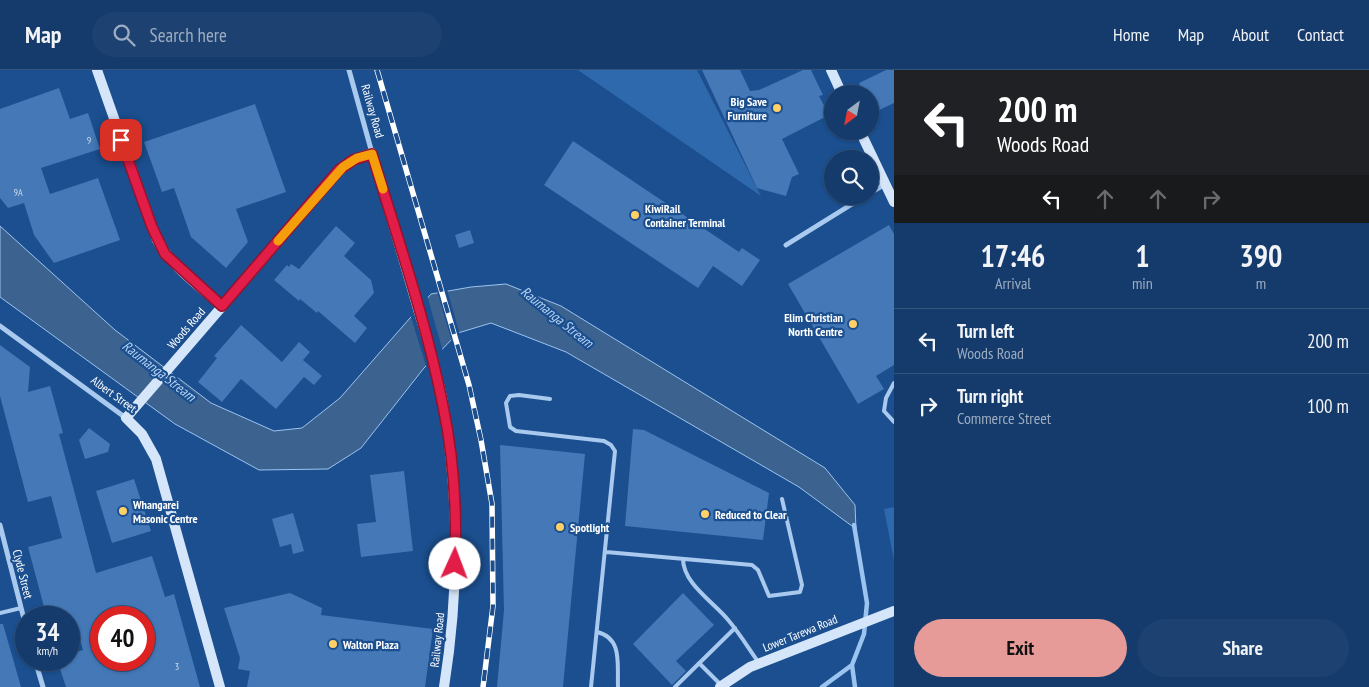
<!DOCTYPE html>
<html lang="en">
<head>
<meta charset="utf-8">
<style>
  body { margin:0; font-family:"PT Sans Narrow",sans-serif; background:#1d4271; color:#f1f3f6; height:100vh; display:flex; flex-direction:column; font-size:19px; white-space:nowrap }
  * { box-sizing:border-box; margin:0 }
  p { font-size:16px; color:#9dadc1 }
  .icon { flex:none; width:28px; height:28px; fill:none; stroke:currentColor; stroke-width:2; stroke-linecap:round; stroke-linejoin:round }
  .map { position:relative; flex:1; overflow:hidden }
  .drawer { display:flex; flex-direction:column; background:#143b6b; width:475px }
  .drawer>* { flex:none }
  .hud { background:#202124; color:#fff; overflow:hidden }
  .needle { width:32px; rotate:212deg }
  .tools { position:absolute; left:824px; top:15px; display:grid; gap:10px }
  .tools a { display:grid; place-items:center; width:55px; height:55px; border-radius:50%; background:#143b6b; box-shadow:0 1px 4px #0004,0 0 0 1px #33557e; font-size:25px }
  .speed { position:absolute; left:15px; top:536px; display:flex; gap:10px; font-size:25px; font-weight:700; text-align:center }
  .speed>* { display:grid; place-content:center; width:65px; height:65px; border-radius:50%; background:#143b6b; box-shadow:0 1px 4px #0004,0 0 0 1px #33557e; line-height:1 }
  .speed small { font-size:12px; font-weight:400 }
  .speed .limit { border:8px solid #d22; background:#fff; color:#111 }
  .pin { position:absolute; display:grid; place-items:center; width:42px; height:42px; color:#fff; margin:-21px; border-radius:10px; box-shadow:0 2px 8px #0006 }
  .me { position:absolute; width:55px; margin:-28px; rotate:2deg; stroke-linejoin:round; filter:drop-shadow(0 0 4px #0008) }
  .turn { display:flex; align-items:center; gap:18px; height:105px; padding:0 20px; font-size:22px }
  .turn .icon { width:65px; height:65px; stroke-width:2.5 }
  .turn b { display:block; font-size:35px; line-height:42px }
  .lanes { display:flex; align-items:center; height:48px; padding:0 20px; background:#0003; justify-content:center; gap:25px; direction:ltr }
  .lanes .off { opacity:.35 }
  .eta { display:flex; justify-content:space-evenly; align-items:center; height:85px; text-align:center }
  .eta b { font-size:30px; font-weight:600; line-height:35px }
  .button { display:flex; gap:10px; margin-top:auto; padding:10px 20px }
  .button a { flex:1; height:58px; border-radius:30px; background:#e69b98; color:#111; font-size:20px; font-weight:600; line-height:58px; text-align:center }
  .button a+a { background:#1d4271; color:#f1f3f6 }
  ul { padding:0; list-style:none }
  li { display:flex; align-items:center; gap:15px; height:65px; padding:0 20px; border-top:1px solid #33557e }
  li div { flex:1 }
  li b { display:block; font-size:19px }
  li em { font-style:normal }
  header { display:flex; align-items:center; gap:30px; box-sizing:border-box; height:70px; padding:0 25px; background:#143b6b; border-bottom:1px solid #33557e }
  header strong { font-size:24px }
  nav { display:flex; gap:28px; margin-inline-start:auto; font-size:18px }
  .search { width:350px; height:45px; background:#1d4271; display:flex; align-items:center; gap:12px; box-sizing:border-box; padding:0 18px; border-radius:28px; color:#9dadc1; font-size:19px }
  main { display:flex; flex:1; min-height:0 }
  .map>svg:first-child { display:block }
  .green { fill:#2e69ad }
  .water { fill:#3c6290; stroke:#9cc4f0 }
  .pier { fill:#1b4f8f }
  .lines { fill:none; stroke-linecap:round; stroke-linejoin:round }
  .stream { stroke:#9cc4f0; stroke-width:4.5 }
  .building { fill:#4478b7; fill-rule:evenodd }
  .lane { stroke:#a9c9ee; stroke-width:4 }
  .street { stroke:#a9c9ee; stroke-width:5 }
  .secondary { stroke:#d6e6fa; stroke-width:10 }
  .rail-casing { stroke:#fff; stroke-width:5.5 }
  .rail { stroke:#1b4f8f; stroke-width:4; stroke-dasharray:11; stroke-linecap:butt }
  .route-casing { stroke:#92132f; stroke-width:12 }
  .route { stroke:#e11d48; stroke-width:9 }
  .slow { stroke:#f59e0b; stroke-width:9 }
  .poi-dot { fill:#ffd166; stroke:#1b4f8f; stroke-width:2 }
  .labels { text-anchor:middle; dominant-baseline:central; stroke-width:4.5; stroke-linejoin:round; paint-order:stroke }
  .number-label { font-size:10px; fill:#d0dded }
  .poi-label { font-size:12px; font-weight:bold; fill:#fff; stroke:#1b4f8f; text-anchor:start }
  .street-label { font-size:12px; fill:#fff; stroke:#1b4f8f }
  .water-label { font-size:14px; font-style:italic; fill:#b5d3f5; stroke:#1b4f8f }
</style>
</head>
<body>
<header>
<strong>Map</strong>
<div class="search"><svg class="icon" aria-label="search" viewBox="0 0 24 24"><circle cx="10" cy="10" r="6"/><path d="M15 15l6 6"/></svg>Search here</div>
<nav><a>Home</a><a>Map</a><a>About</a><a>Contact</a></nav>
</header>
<main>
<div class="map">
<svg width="894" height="617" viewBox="0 0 894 617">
  <rect width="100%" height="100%" fill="#1b4f8f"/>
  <path class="green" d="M578,0H697L761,126Z
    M894,437V490L884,439Z"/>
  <path class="water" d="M0,156L115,260L211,333L274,361L302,358L340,328L431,224L471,217L506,214L561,236L825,398L855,435L856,459L799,417L566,282L491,253L458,263L424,298L361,378L328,399L259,400L175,354L0,227Z"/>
  <path class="pier" d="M447,219L460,265L452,272L437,221Z
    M427,225L443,282L427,299L410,244Z"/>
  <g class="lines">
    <path class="stream" d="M854,455L867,533L864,564L852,595L855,617
      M822,617L852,595"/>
  </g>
  <path class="building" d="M702,0H740L750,21L759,20L803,0H811L823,25L819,26L829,45L782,69L799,104L792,107L786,126L757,118Z
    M886,0H894V33L873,43L870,36V24H864L859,13Z
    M59,18L70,49L88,43L100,79L41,98L50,124L98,108L120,170L54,193L34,165L24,133L8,138L0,128V39Z
    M255,34L286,122L236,139L248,172L226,198L191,167L174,118L162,122L144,72Z
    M573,71L739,182L742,178L760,190L742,216L713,196L698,218L544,115Z
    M889,155L894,164V295L876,306L884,319L858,334L788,214Z
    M336,156L355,173L344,186L371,210L374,223L354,246L367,258L355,273L318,241L317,243L300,229L299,231L274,210L287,195L289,197L291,194L299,199Z
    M470,160L474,173L459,178L455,165Z
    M241,255L282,292L299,272L310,282L303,290L322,306L314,315L304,307L276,339L241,309L222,332L198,312L217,288L214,286Z
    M0,275L30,297L28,322L50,316L63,363L59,364L96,503L152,486L165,527L174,524L200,617H66L57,590H69V584L83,580L75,554L69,555V548H47L28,477L62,468L51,426L28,432L0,326ZM101,548H144V590H101Z
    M89,358L110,374L108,382L85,389L79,370Z
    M633,359L644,360L769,423L763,470L625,456Z
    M500,375L585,384L563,617H497L504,540Z
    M404,401L413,481L361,487L357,454L376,452L370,405Z
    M134,409L151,461L112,473L96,421Z
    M293,443L304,481L293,484L291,474L280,477L272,449Z
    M290,523L322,538L321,545L433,559L425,617H247L250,601L238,599L240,588L224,538Z
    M683,523L714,555L676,591L686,601L672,615L633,574Z
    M0,554H3L21,617H0Z"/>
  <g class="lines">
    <path class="lane" d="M894,313L886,328L884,341L894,352
      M550,329L519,325L510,326L506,333L510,357L516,361L604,371L611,375L615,381L591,617
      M606,482L752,495L758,500L769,526L800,522L802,515L782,429
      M683,489C683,514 715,533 729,551C740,564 749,579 759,593
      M0,543L21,538
      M597,562C623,568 617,595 618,617
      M699,593L722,616
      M675,617L735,558"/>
    <path class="street" d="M349,0L372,83
      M870,123L885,114
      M786,175L865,126
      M0,256L126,348
      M0,455L26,557
      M35,590L43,617"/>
    <path class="secondary" d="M97,0L157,170C172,197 198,215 222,236
      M831,0L842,24
      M860,61L894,132
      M220,617L156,389L142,364L126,348L338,102L353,90L372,83C387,133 402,183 416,232C426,267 438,302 444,338C459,431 459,524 444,617
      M720,617L750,597L894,541"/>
    <g class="rail-casing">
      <path id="rail" d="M377,0L469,315L481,370L492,434L493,536L483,617"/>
    </g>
    <use href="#rail" class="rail"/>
  </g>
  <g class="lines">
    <g class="route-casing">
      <path id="route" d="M121,70L152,157L165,184L222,236L339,100L353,90L372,84C397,167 426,250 443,336C454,388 457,441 455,494"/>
    </g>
    <use href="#route" class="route"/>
    <path class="slow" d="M278,171L343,97L357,88L372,84L383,119"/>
  </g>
  <g class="poi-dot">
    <circle cx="777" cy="38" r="5"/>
    <circle cx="635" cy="145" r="5"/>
    <circle cx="853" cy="254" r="5"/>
    <circle cx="123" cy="441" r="5"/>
    <circle cx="705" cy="444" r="5"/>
    <circle cx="560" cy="457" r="5"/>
    <circle cx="333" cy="574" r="5"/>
  </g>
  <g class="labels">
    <g class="number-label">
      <text x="89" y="70">9</text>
      <text x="18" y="122">9A</text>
      <text x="177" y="596">3</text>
    </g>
    <g class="poi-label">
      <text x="767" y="31" text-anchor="end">Big Save<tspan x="767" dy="14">Furniture</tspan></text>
      <text x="645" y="138">KiwiRail<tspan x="645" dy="14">Container Terminal</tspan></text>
      <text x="843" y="247" text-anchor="end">Elim Christian<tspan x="843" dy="14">North Centre</tspan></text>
      <text x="133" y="434">Whangarei<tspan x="133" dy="14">Masonic Centre</tspan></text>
      <text x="715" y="444">Reduced to Clear</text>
      <text x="570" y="457">Spotlight</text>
      <text x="343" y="574">Walton Plaza</text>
    </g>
    <g class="street-label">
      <text transform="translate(373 41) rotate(74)">Railway Road</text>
      <text transform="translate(186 258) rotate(-49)">Woods Road</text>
      <text transform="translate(114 324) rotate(36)">Albert Street</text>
      <text transform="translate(23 504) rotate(76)">Clyde Street</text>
      <text transform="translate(800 563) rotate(-22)">Lower Tarewa Road</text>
      <text transform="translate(437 570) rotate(-84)">Railway Road</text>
    </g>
    <g class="water-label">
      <text transform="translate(557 247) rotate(39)">Raumanga Stream</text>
      <text transform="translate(159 301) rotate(38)">Raumanga Stream</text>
    </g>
  </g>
</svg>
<div class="tools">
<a><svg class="needle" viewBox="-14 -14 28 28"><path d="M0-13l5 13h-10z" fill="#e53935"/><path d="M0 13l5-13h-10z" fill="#9dadc1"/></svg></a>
<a><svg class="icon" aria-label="search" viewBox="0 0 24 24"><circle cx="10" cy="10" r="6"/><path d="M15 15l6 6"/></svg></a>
</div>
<div class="speed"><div>34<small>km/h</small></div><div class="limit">40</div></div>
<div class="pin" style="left:121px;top:70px;background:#d93025"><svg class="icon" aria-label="arrive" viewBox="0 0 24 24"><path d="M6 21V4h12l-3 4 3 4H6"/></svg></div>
<svg class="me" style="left:455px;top:494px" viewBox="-20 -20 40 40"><circle r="19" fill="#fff"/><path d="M0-13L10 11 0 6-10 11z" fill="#e11d48"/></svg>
</div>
<section class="drawer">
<div class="hud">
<div class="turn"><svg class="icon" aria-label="left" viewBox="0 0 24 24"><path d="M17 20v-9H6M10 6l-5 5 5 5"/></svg><div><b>200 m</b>Woods Road</div></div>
<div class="lanes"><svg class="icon" aria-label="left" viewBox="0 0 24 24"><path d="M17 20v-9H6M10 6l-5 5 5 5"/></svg><svg class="icon off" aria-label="ahead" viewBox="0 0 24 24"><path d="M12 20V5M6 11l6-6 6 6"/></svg><svg class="icon off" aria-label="ahead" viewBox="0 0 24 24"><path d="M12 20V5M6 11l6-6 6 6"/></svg><svg class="icon off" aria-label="right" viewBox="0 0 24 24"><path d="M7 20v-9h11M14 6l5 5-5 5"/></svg></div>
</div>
<div class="eta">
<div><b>17:46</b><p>Arrival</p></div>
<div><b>1</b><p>min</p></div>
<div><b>390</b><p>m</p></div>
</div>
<ul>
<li><svg class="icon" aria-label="left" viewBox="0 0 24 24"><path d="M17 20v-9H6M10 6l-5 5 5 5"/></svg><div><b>Turn left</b><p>Woods Road</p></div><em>200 m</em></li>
<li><svg class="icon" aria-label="right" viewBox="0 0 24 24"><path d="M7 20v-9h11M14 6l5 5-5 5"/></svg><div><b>Turn right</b><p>Commerce Street</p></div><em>100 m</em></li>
</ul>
<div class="button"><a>Exit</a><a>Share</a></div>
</section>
</main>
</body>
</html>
